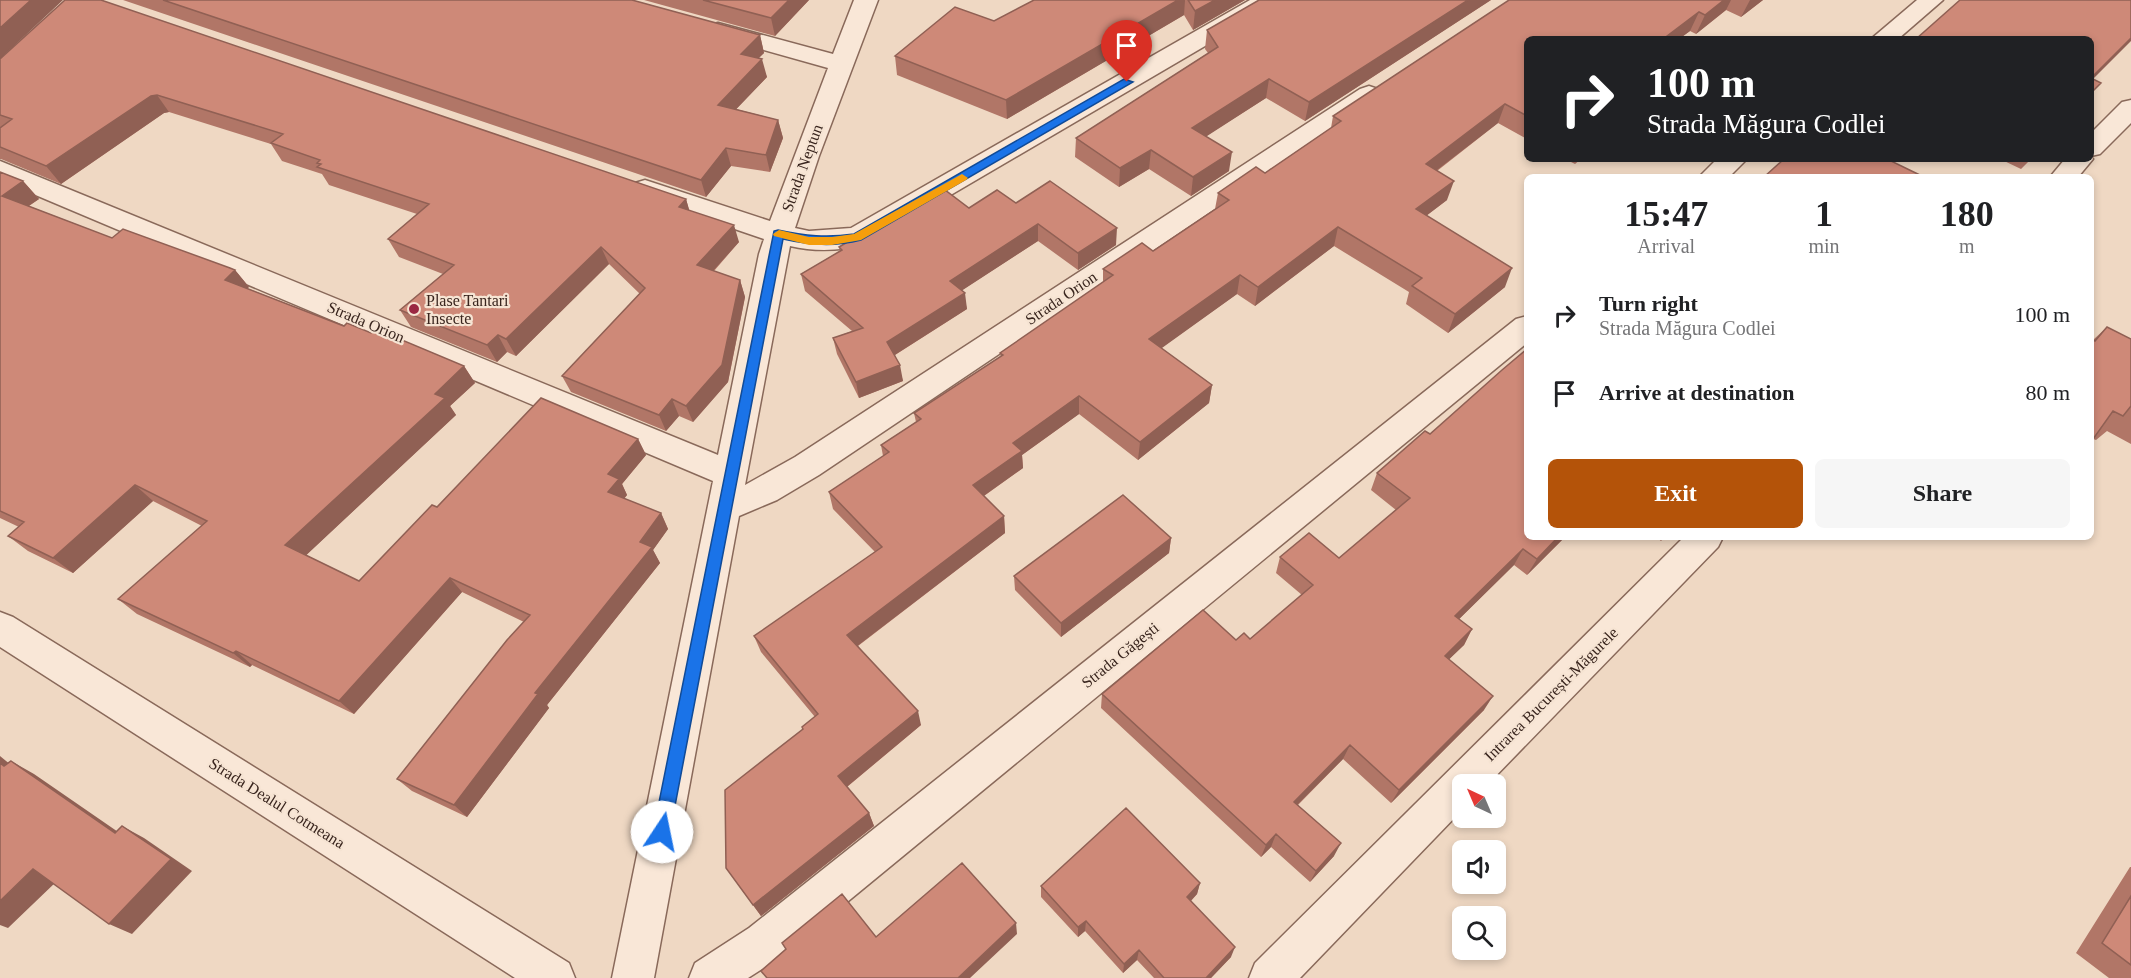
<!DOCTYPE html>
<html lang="en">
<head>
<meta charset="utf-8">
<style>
  body { margin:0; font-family:"Times New Roman",serif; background:#f6f6f6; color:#202124; height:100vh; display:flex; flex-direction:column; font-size:22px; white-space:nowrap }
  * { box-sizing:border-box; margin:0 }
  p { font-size:20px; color:#757577 }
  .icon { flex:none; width:33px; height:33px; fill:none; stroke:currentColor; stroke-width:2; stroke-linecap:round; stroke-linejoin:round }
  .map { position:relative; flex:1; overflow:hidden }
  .panel { position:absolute; left:1524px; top:174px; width:570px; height:366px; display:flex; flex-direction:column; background:#fff; border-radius:9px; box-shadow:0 3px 9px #0003 }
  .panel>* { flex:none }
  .hud { position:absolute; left:1524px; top:36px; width:570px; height:126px; border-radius:9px; box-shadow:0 3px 9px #0003; background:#202124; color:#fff; overflow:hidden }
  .needle { width:39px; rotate:316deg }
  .controls { position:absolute; left:1452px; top:774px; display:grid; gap:12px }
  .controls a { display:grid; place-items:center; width:54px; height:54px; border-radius:9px; background:#fff; box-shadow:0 3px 9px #0003; font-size:30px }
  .pin { position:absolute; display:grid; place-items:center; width:51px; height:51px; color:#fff; margin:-62px -26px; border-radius:50% 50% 50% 0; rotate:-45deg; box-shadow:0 0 6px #0007 }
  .pin .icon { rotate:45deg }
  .me { position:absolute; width:66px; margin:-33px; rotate:11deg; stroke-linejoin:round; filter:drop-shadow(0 0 4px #0008) }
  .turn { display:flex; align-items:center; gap:21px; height:126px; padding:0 24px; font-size:27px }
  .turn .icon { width:78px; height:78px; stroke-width:2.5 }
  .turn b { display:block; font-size:42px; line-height:51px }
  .eta { display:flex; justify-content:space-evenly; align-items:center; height:102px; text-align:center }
  .eta b { font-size:36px; font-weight:600; line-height:42px }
  .button { display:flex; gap:12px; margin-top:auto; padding:12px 24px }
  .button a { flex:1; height:69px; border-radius:9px; background:#b45309; color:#fff; font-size:24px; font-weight:600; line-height:69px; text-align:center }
  .button a+a { background:#f6f6f6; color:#202124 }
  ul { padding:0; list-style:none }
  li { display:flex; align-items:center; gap:18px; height:78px; padding:0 24px }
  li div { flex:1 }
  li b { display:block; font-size:22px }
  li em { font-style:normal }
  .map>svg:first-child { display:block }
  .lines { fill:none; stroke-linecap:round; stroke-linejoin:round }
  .minor-casing { stroke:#89695a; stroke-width:3 }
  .minor { fill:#f9e7d7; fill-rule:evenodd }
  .wall { fill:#b17667 }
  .shaded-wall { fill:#906054 }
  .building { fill:#ce8978; stroke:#906054; stroke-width:1.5 }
  .route { fill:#1a73e8; stroke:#114b97; stroke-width:1.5 }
  .slow { fill:#f59e0b }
  .poi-dot { fill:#9a2842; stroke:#f6e4d3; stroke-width:2 }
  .labels { text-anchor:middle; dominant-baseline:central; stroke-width:4.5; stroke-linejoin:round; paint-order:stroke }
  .street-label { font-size:16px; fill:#39251e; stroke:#f6e4d3 }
  .poi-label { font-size:16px; fill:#39251e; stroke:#f6e4d3; text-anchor:start }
</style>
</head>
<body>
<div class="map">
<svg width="2131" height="978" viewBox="0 0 2131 978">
  <rect width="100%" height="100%" fill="#efd8c3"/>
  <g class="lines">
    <g class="minor-casing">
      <path id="minor" d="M854,0H878L819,156L795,228L809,231L851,228L1250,0H1279L1275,5L867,244C841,251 816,252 790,246L745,485L795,457L1360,89L1369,86L1378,89L1381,94L1378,99L819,475L777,500L739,516L654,978H612L713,481L0,180V161L718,455L759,254L764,239L635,195L632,189L635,183L645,180L770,221L828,68L710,35L706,30L710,25L718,23L833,54Z
        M1917,0H1943L1898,39H1871Z
        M2131,100V123L2100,154L2091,156L2093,159L2078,177H2050L2065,159H2091V133L2122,102Z
        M1717,159H1747L1729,177H1699Z
        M1527,316V343L779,958L748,978H689L695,963L749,928L1516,319Z
        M1684,537H1723L1718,547L1488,784H1462V810L1300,978H1249L1255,963Z
        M0,612L13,617L569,963L575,978H515L0,647Z"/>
    </g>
    <use href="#minor" class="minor"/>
  </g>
  <path class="wall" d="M123,0H632L760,35L764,53L758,58L767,77L736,109L778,120L783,138L770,172L731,166L706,197Z
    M644,0H809L775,36Z
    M1034,0H1245L1193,30L1184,15L1007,119L897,75L895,56L994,21Z
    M1491,0L1305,121L1266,98L1206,136L1229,171L1191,196L1149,169L1119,187L1075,157L1076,138L1208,53L1205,49L1207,30Z
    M1509,0H1763L1741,17L1726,10L1696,34L1690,31L1679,39H1527V139L1498,123L1437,171L1447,200L1426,216L1505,287L1448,333L1406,304L1409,292L1334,246L1255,306L1237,294L1161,348L1212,385L1209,403L1138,460L1079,414L1022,455L1023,468L984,496L1004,516L1005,533L858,646L921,725L847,787L869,813L874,826L761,916L726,868L803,730L802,727L815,717L761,652L754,636L875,552L833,509L829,492L883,456L881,445L916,422L914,413L1001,357L1000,353L1103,282V269L1153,251L1215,209L1218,193L1265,173L1331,128L1333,116Z
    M0,59L686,199L689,210L739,242L714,271L740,280L745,297L728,382L693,422L679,416L666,431L571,392L562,376L640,294L609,264L516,356L507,352L497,362L411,327L400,310L443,274L399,257L388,239L417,214L329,185L322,174L282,161L271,144L169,112L164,113L61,184L1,159H0V128L1,127H0Z
    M1565,159H1581L1575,164Z
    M2000,159H2031L2021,169Z
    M0,172L23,181L39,199L29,206L112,238L235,270L249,287L247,288L344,326L371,333L464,366L475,383L450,406L456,415L306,555L359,581L437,507L638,439L646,455L622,484L627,495L624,499L661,513L668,529L653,550L660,563L547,705L549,708L467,817L412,791L397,779L524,622L462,592L354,714L252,665L250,667L137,614L118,599L202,526L153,501L73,573L28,551L8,536L19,527L0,518Z
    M1016,203L1116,245L1078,270L1038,241L962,290L967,309L895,355L903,381L859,398L837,354L833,338L852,331L805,291L801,274L840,251L839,247L969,208Z
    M2107,327L2131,339V444L2107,431L2096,440L2093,439V340Z
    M1377,473L1527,537H1565L1527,575L1514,565L1459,619L1472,629L1464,645L1449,659L1484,710L1391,803L1343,759L1298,805L1334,856L1310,882L1271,847L1261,857L1101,708L1102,694L1236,640L1250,639L1302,595L1276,573L1280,557L1339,558L1396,510L1371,490Z
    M1656,537H1665L1661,541Z
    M1171,538L1169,553L1061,637L1015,590L1014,576Z
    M2130,867H2131V978H2109L2076,953Z
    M1200,883L1197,894L1191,901L1231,957L1211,978H1154L1137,960L1123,973L1085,931L1078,937L1041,897V886Z"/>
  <path class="shaded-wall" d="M31,0H63L0,59V28Z
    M789,0H809L775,36L771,18Z
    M1178,0H1185L1184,15L1007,119L1006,100Z
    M1215,0H1245L1193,30L1195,11Z
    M1468,0H1491L1305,121L1309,102Z
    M1724,0H1731L1726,10L1696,34L1705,15Z
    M1750,0H1763L1741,17Z
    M1699,12L1690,31L1679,39H1663Z
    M760,35L764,53L746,71L741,54Z
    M2131,38V41L2091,81V78Z
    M762,59L767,77L723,123L718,105Z
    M1269,79L1266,98L1190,147L1192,128Z
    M157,95L169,112L164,113L61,184L46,166L151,96Z
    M1505,104L1498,123L1420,183L1426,164Z
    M778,120L783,138L770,172L766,155Z
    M726,148L731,166L706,197L701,180Z
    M1151,150L1149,169L1119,187L1120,168Z
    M1232,152L1229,171L1191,196L1193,177Z
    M23,181L39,199L18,213L2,196Z
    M1454,181L1447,200L1410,228L1416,209Z
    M686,199L691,216L679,207Z
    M1038,224V241L952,297L950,281Z
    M734,225L739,242L703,282L697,265Z
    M1338,227L1334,246L1255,306L1258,287Z
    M1117,228L1116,245L1078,270V253Z
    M601,247L609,264L516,356L506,339Z
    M1512,268L1505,287L1448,333L1455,314Z
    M235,270L249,287L238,297L225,280Z
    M1240,275L1237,294L1148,358L1149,339Z
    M740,280L745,297L728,382L693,422L686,406Z
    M965,293L967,309L890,358L887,342Z
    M498,335L507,352L497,362L487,345Z
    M900,365L903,381L859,398L856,382Z
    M464,366L475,383L450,406L456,415L300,561L285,545L435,394Z
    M1212,385L1209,403L1138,460L1140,442Z
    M1079,396V414L1022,455L1023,468L975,502L973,485L1013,443Z
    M672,399L679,416L666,431L659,415Z
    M638,439L646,455L622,484L627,495L616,508L608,492V474Z
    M135,485L153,501L73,573L53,558Z
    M661,513L668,529L653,550L660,563L547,705L549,708L467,817L454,805L535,693Z
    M1004,516L1005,533L852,650L847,635Z
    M1558,537H1565L1527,575L1537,559Z
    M1171,538L1169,553L1061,637V623Z
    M1523,549L1514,565L1447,631L1455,616Z
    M450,578L462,592L354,714L339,701Z
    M1472,629L1464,645L1437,671L1445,656Z
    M236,651L252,665L250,667L233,653Z
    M1493,696L1484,710L1391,803L1399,790Z
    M918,711L921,725L843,790L838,776Z
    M1350,745L1343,759L1288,814L1294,802Z
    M0,756L28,779L4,766L0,763Z
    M11,761L34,774L137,845L115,833Z
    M869,813L874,826L761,916L753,905Z
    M122,826L144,838L192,871L132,934L109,924Z
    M1276,834L1271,847L1261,857L1266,845Z
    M1341,843L1334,856L1310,882L1316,871Z
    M33,869L57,881L8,928L0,925V901Z
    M1200,883L1197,894L1184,908L1187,897Z
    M1086,921L1085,931L1078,937V927Z
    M1016,923L1017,934L970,978H958Z
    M1235,947L1231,957L1211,978H1206Z
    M1139,950L1137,960L1123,973L1124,964Z"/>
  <path class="building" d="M0,0H31L0,28Z
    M65,0H101L686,199L679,207L734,225L697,265L740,280L722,365L686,406L672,399L659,415L562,376L645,288L601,247L506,339L498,335L487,345L400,310L454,265L388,239L429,204L317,167L321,164L317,163L320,160L271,143L283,134L157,95L151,96L46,166L0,147V128L12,119L0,115V59Z
    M163,0H632L760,35L741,54L762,59L718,105L778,120L766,155L726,148L701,180Z
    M703,0H789L771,18Z
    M1034,0H1178L1006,100L895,56L955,7L994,21Z
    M1188,0H1215L1195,11Z
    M1259,0H1468L1309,102L1269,79L1192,128L1232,152L1193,177L1151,150L1120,168L1076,138L1218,47L1207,30Z
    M1509,0H1724L1705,15L1699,12L1663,39H1527V116L1505,104L1426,164L1454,181L1416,209L1512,268L1455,314L1412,286L1422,278L1338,227L1258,287L1240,275L1149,339L1212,385L1140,442L1079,396L1013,443L1022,451L973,485L1004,516L847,635L918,711L838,776L869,813L753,905L726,868L725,790L803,729L802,727L818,714L754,636L882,547L829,492L889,452L881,445L921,419L914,413L1003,355L1000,353L1113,275L1103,269L1142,243L1153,251L1229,200L1218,193L1256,167L1265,173L1341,121L1333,116Z
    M1960,0H2131V38L2091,78V39H1916Z
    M2091,78L2101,83L2091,93Z
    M1784,159H1887L1924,177H1764Z
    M0,172L23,181L2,196L112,238L123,229L230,268L235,270L225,280L344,326L347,323L371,333L376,329L464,366L435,394L445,398L285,545L359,581L432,505L437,507L541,398L638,439L608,474L619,479L608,492L661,513L640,542L652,547L535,693L538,694L454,805L397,779L507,640L530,615L450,578L339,701L236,651L233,653L118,599L207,521L135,485L53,558L8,536L24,522L0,511Z
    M1050,181L1117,228L1078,253L1038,224L950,281L965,293L887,342L900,365L856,382L833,338L863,328L801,274L842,250L839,247L941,187L969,208L997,190L1016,203Z
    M2107,327L2131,339V406L2123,416L2113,411L2091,442V339L2095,341Z
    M1527,349V537H1558L1537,559L1523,549L1455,616L1472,629L1445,656L1493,696L1399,790L1350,745L1294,802L1341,843L1316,871L1276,834L1266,845L1102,694L1203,610L1236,640L1244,633L1250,639L1313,585L1280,557L1309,533L1339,558L1410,498L1377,473L1425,431L1430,434L1502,370Z
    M1123,495L1171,538L1061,623L1014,576Z
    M11,761L115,833L122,826L171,859L109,924L33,869L0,901V763L4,766Z
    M1126,808L1200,883L1187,897L1235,947L1206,978H1164L1139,950L1124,964L1086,921L1078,927L1041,886Z
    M962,863L1016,923L958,978H767L761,971L786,949L782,943L842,894L876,937Z
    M2131,896V965L2102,943Z"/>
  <path class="route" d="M1124,79L1133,82L861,240C834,247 810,245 783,239L670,832L667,837L662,840L656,837L653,832L774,231L778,230C805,236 827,238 854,234Z"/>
  <path class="slow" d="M962,174L968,178L966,180L861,240L832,245H809L774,236L773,234L779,230L809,237H832L854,234Z"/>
  <circle class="poi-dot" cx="414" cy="309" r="6"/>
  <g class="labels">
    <g class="street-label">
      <text transform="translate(802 168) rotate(-70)">Strada Neptun</text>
      <text transform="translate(1061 298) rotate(-34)">Strada Orion</text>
      <text transform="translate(366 322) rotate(23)">Strada Orion</text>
      <text transform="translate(1120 655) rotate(-39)">Strada Găgești</text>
      <text transform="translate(1551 694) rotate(-45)">Intrarea București-Măgurele</text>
      <text transform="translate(277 803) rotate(32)">Strada Dealul Cotmeana</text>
    </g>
    <g class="poi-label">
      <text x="426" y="300">Plase Tantari<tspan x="426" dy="18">Insecte</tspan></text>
    </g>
  </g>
</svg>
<div class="controls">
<a><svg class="needle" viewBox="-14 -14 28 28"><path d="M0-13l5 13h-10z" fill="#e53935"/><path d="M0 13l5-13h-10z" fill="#757577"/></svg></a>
<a><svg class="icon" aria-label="sound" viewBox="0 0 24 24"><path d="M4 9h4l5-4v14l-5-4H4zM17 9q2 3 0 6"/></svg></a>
<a><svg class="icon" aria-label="search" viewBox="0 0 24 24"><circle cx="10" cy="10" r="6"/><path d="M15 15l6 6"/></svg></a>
</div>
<div class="pin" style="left:1127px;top:82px;background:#d93025"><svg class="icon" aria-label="arrive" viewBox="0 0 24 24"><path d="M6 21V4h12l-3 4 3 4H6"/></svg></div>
<svg class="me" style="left:662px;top:832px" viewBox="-20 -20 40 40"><circle r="19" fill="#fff"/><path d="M0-13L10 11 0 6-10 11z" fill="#1a73e8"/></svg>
<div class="hud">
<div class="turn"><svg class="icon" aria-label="right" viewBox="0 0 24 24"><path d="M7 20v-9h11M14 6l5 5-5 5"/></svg><div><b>100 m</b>Strada Măgura Codlei</div></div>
</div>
<section class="panel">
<div class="eta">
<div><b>15:47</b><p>Arrival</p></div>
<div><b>1</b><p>min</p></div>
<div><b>180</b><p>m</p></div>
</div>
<ul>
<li><svg class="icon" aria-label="right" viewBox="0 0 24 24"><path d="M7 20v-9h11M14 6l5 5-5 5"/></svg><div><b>Turn right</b><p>Strada Măgura Codlei</p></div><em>100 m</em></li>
<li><svg class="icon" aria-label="arrive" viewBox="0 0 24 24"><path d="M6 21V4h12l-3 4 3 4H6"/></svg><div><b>Arrive at destination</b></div><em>80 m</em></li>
</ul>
<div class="button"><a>Exit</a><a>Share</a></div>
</section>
</div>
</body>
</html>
